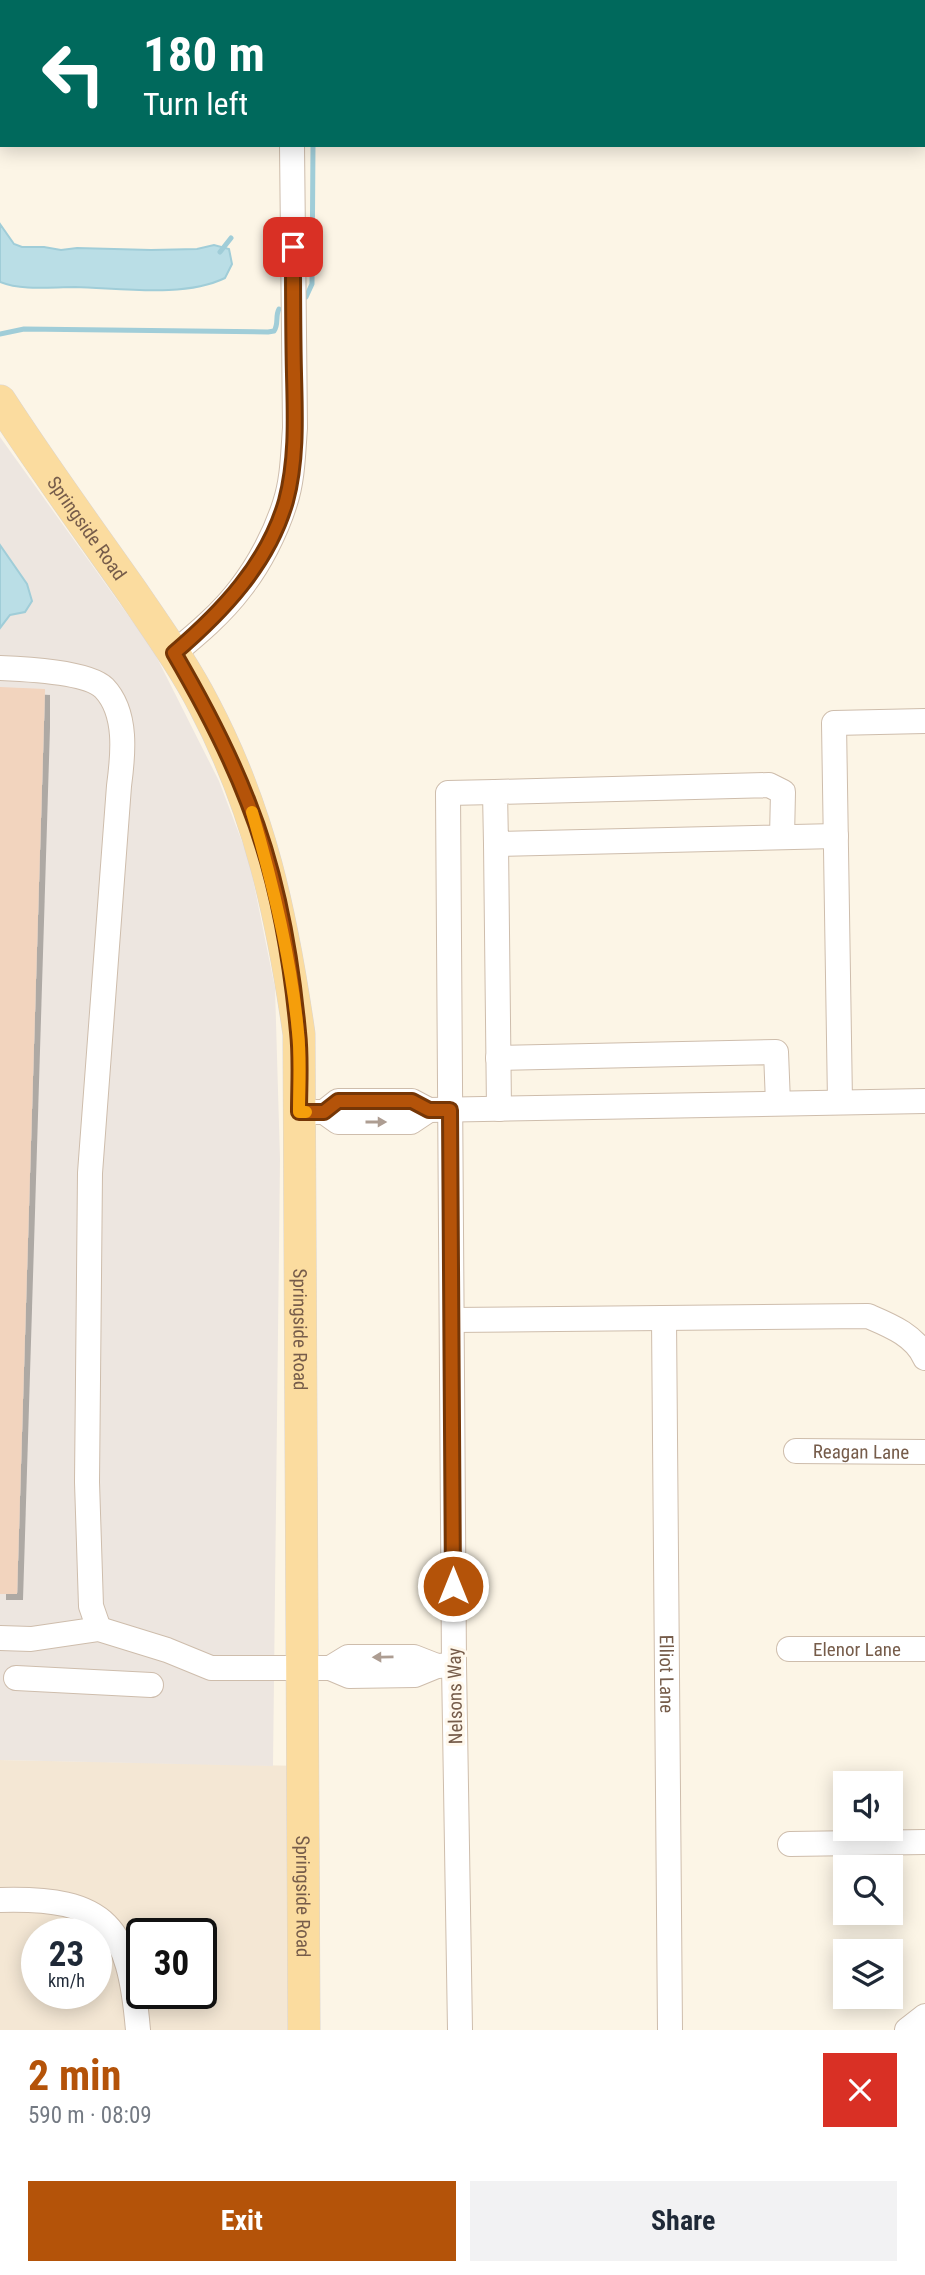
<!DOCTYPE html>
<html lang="en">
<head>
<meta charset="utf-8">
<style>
  body { margin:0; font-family:"Roboto Condensed",sans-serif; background:#f2f2f3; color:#1f2937; height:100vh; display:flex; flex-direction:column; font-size:26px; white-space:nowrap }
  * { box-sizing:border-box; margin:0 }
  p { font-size:23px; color:#747a83 }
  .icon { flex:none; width:38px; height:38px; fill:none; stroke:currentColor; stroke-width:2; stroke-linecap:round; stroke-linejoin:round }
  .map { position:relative; height:2030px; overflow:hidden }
  .details { display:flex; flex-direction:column; background:#fff; flex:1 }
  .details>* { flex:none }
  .banner { position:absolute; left:0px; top:0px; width:926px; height:147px; box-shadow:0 4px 18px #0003; background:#00695c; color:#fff; overflow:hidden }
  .fabs { position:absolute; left:833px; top:1771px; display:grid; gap:14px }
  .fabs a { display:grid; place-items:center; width:70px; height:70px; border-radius:0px; background:#fff; box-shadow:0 4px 18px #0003; font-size:35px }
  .speed { position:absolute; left:21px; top:1918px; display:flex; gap:14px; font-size:35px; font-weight:700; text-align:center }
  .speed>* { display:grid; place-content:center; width:91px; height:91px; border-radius:50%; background:#fff; box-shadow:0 4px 18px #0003; line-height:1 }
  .speed small { font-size:18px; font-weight:400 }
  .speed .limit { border:4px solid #111; border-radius:10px; background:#fff; color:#111 }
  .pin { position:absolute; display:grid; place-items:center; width:60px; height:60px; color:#fff; margin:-30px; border-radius:14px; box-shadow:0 4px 10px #0006 }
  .me { position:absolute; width:77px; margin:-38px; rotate:0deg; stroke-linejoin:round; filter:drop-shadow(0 0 5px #0008) }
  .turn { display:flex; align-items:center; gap:24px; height:147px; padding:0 28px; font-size:32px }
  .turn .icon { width:91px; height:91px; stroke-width:2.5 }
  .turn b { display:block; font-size:49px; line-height:60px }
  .round { display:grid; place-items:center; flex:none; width:74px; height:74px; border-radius:0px; background:#f2f2f3 }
  .summary { display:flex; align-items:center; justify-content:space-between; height:119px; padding:0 28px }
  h1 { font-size:42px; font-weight:700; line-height:52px; color:#b45309 }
  .cta { display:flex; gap:14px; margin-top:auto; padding:14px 28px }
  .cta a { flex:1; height:80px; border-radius:0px; background:#b45309; color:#fff; font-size:28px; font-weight:700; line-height:80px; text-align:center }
  .cta a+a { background:#f2f2f3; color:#1f2937 }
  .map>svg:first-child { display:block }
  .residential { fill:#f4e7d4; fill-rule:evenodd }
  .industrial { fill:#ede6e0 }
  .water { fill:#badee6; stroke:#a0cdd8; stroke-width:2 }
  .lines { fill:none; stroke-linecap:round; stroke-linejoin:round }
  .stream { stroke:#a0cdd8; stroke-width:5 }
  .building { fill:#f2d4be; filter:url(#shadow) }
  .minor-casing { stroke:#cebdac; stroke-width:26 }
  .major-casing { stroke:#dbd5d0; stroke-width:33 }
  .minor { stroke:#fff; stroke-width:24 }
  .major { stroke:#fbdc9f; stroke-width:32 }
  .oneway { fill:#ad9d92 }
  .route-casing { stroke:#753606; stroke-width:18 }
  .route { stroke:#b45309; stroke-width:12 }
  .slow { stroke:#f59e0b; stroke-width:12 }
  .labels { text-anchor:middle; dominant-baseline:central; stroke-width:6; stroke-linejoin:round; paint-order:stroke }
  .street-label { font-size:19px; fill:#765c4a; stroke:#fff8ec }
</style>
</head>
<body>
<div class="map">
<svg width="925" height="2030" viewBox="0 0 925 2030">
  <defs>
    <filter id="shadow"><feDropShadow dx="6" dy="6" stdDeviation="0" flood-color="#0004"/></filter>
  </defs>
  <rect width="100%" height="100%" fill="#fcf5e6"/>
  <path class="residential" d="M0,1760L302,1766L305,2030H0ZM37,1934H96V1993H37ZM142,1934H201V1993H142Z"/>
  <path class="industrial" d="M0,437L153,650L219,781L249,860L275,988L280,1159L273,1766L0,1760Z"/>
  <path class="water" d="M0,224L14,244L22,247H44L61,250L77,248L151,250L197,249L214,245L229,249L232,264L225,278C184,298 120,288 75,287C51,287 22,291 0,282Z
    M0,545L27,584L32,601L25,612L10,615L0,628Z"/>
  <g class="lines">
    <path class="stream" d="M924,94H925
      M220,252L231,238
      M306,297L312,284L313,145
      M0,334L24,329L268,332L274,331C279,324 275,316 279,309"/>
  </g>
  <path class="building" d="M0,687L45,689L17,1594H0Z"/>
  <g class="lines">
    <g class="minor-casing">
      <g id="minor">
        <path d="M290,0V2"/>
        <path d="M379,0V2"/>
        <path d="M475,2V0"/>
        <path d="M174,653C197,634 222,613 240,589C259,565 276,532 285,503C293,479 293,452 295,428L292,145"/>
        <path d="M0,668C24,669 88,672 104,688C128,713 123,756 119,786L90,1173L87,1482L91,1606L99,1629"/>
        <path d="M782,837L783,792L769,785L495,792L496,844L836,836"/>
        <path d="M496,844L499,1109"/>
        <path d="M498,1058L776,1052L778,1103"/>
        <path d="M840,1102L834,723L925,721"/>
        <path d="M298,1112H324L338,1101H412L429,1110L925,1101"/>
        <path d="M324,1112L338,1122H411L429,1110"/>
        <path id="s1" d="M664,1319L670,2030"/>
        <path d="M452,1320L868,1316C889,1325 915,1335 925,1358"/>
        <path id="s2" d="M796,1451L925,1452"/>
        <path d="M0,1638L31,1639L99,1629L167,1650L211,1668H330L349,1676L415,1675L437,1666L454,1665"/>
        <path id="s3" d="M789,1649H925"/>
        <path d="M330,1668L348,1657H414L437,1666"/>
        <path d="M16,1678L151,1685"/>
        <path d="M790,1844L925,1842"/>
        <path d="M0,1900C108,1897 129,1926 138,2030"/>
        <path d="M460,2030L454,1665L448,793L495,792"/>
        <path d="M907,2030L925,2016"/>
      </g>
    </g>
    <g class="major-casing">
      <g id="major">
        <path id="s4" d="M0,401C42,466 88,529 133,593C158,630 184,666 204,705C260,811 282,916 299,1034L304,2030"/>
      </g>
    </g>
    <use href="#minor" class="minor"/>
    <use href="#major" class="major"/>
  </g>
  <defs><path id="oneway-solid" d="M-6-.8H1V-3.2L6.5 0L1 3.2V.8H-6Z" transform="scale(1.75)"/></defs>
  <g class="oneway">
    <use href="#oneway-solid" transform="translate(376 1122)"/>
    <use href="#oneway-solid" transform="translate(383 1657) rotate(179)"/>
  </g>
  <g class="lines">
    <g class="route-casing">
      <path id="route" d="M293,247C293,289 293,332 294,374C295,416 297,460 286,501C268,564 222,612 174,653C202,701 228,750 248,802C276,872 291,956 298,1032C301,1058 299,1086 299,1112H324L338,1101H412L429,1110H450L453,1586"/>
    </g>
    <use href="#route" class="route"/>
    <path class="slow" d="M252,812C273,884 291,957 298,1032C301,1058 299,1086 299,1112H306"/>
  </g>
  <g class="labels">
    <g class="street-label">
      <text stroke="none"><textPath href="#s4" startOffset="154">Springside Road</textPath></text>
      <text stroke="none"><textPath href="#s4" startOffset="1006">Springside Road</textPath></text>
      <text stroke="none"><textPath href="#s2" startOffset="65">Reagan Lane</textPath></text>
      <text stroke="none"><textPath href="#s3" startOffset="68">Elenor Lane</textPath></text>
      <text stroke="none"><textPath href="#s1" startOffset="355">Elliot Lane</textPath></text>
      <text transform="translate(455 1696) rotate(-91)">Nelsons Way</text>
      <text stroke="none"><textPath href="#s4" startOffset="1573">Springside Road</textPath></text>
    </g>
  </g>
</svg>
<div class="fabs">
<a><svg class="icon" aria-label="sound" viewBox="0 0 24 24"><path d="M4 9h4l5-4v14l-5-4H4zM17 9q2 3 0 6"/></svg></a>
<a><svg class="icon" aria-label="search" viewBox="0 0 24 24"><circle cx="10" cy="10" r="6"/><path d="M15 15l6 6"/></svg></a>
<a><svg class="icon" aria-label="layers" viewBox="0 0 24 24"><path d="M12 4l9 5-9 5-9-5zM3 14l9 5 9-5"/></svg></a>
</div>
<div class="speed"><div>23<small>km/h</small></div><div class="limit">30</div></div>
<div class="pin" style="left:293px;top:247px;background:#d93025"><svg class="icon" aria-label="arrive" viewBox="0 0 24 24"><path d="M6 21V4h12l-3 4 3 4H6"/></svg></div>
<svg class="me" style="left:453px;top:1586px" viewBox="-20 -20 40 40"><circle r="17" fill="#b45309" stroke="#fff" stroke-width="3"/><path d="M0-11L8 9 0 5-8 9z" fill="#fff"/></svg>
<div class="banner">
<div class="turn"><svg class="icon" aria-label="left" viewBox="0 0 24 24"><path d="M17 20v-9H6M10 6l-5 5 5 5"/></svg><div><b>180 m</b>Turn left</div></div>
</div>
</div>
<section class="details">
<div class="summary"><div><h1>2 min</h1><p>590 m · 08:09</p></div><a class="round" style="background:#d93025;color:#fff"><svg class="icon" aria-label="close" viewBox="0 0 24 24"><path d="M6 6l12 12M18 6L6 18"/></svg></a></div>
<div class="cta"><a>Exit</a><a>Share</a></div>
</section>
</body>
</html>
